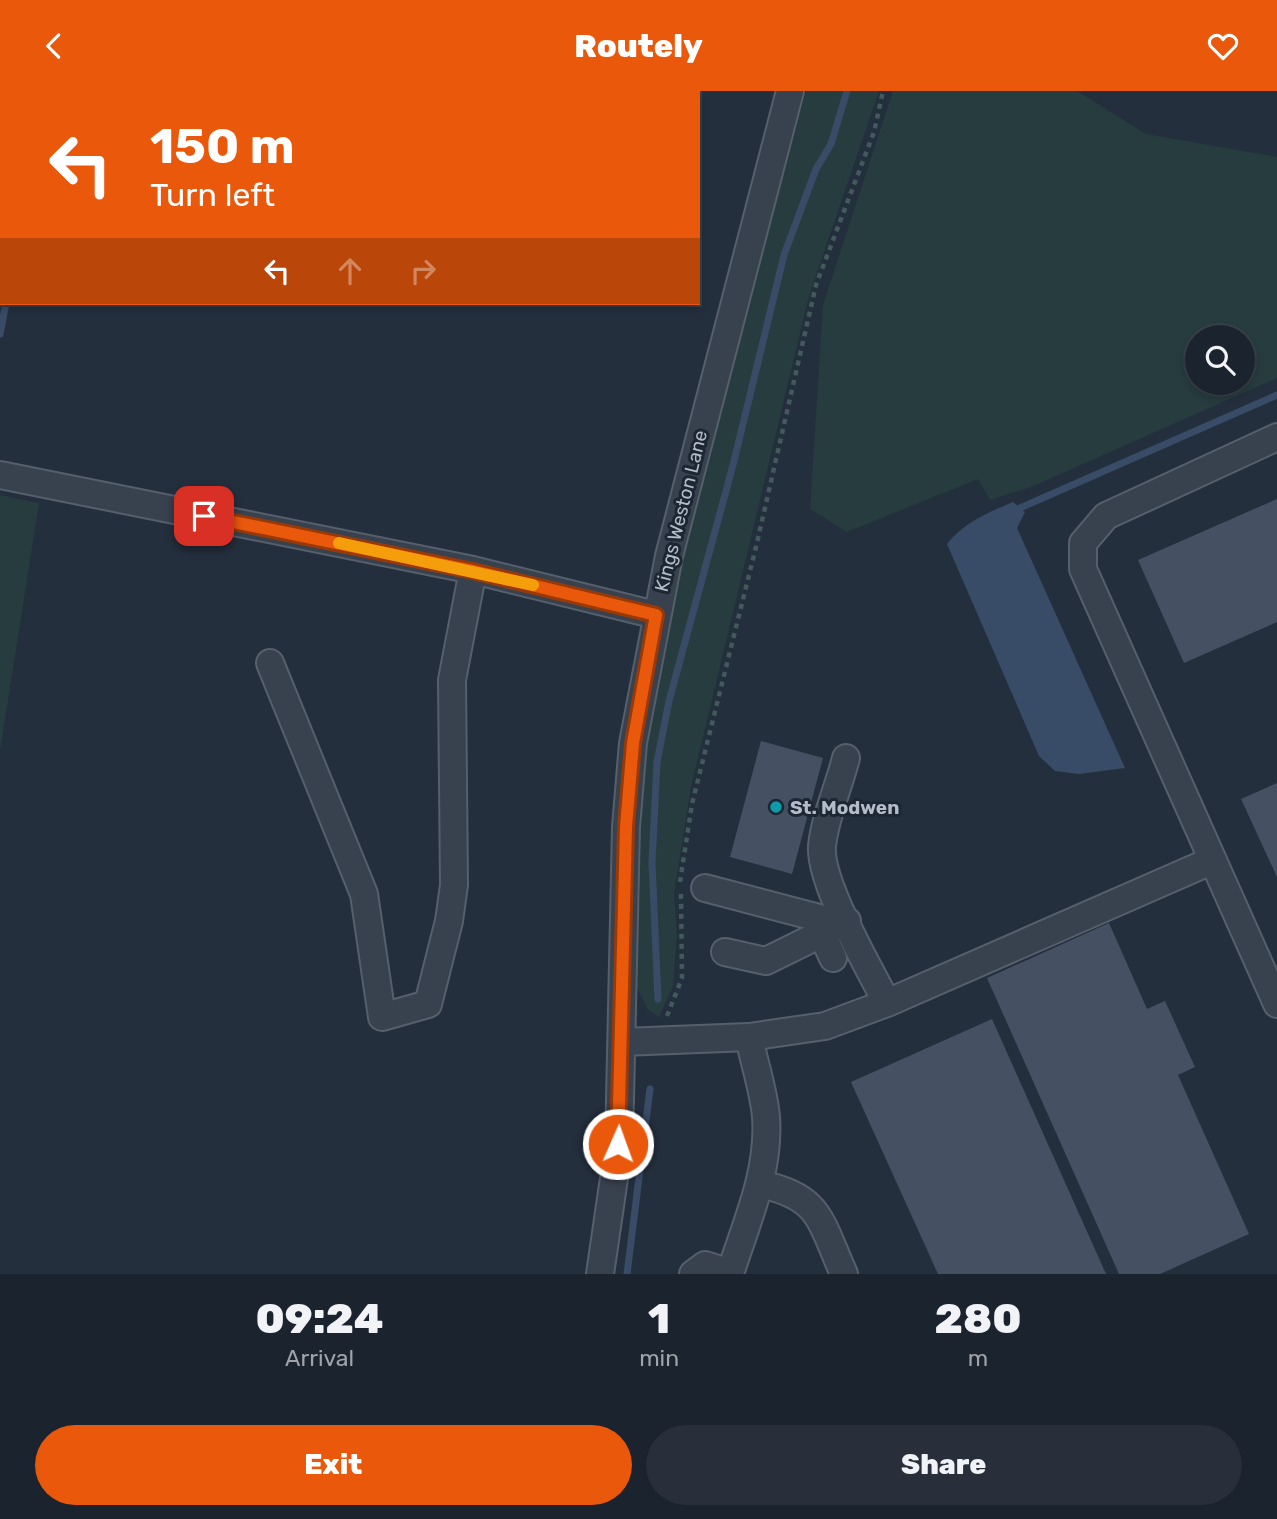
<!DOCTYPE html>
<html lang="en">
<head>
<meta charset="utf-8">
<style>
  body { margin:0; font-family:Rubik,sans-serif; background:#282f3a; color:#f1f3f6; height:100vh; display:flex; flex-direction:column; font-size:26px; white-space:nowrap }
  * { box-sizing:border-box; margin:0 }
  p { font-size:23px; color:#a0a4aa }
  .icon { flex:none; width:38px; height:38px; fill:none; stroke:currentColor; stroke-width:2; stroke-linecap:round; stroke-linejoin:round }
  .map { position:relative; height:1183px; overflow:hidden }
  .sheet { display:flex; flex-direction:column; background:#1b232e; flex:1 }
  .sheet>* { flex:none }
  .guide { position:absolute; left:0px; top:0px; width:700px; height:214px; box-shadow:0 4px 10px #0003,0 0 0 2px #39404a; background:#ea580c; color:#fff; overflow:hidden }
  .controls { position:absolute; left:1185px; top:234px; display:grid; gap:14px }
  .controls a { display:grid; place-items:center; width:70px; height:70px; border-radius:50%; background:#1b232e; box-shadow:0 4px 10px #0003,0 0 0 2px #39404a; font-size:35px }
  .pin { position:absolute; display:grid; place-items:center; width:60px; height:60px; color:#fff; margin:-30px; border-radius:14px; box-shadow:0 4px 10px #0006 }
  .me { position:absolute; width:77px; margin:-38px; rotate:2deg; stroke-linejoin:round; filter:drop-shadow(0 0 5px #0008) }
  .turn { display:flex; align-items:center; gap:24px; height:147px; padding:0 35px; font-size:32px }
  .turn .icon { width:91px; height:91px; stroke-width:2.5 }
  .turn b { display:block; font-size:49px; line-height:60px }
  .lanes { display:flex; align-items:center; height:66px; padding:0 35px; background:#0003; justify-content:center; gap:35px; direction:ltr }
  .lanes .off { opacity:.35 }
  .eta { display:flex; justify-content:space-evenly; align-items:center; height:119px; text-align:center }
  .eta b { font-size:42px; font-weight:800; line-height:49px }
  .action { display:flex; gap:14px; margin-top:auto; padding:14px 35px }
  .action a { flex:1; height:80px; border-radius:42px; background:#ea580c; color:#fff; font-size:28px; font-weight:800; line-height:80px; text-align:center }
  .action a+a { background:#282f3a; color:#f1f3f6 }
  header { display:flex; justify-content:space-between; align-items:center; height:91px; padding:0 35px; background:#ea580c; color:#fff; font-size:32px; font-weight:800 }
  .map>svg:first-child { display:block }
  .green { fill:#263c3f; fill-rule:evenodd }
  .water { fill:#394c67 }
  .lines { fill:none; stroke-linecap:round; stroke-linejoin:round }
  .stream { stroke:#394c67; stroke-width:7 }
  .building { fill:#455162 }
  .minor-casing { stroke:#565f6c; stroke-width:30 }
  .path { stroke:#44595c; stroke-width:4.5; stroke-dasharray:5 5; stroke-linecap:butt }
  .minor { stroke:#38414e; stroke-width:26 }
  .route-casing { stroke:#983908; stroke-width:18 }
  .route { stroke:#ea580c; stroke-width:12 }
  .slow { stroke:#f59e0b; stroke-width:12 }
  .culture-dot { fill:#0f9aa8; stroke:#1d2633; stroke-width:2.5 }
  .labels { text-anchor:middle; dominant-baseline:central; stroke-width:6; stroke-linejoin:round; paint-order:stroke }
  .street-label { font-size:19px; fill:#b4bcc9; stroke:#1d2633 }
  .poi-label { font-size:19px; font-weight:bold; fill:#b4bcc9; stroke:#1d2633; text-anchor:start }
</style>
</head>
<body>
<header><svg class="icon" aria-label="back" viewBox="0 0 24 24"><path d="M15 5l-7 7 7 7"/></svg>Routely<svg class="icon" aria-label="heart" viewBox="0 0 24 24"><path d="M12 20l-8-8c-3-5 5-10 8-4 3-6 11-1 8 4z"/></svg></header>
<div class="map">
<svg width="1277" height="1183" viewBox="0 0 1277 1183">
  <rect width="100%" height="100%" fill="#242f3e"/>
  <path class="green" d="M806,0H879L809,205L691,696L674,803L677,842L673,895L659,926L648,919L637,897L643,678L664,541L714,338Z
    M893,0H1077L1146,43L1277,66V287L1031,396L990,409L978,388L847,441L810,418L823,214ZM1197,247H1242V292H1197Z
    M0,404L39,412L0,660Z"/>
  <path class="water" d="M1013,411L1025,421L1017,437L1125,677L1079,683L1055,680L1039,665L947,453C963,432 989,421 1013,411Z"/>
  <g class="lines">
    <path class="stream" d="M48,2V0
      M0,243L6,212
      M1020,417L1277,304
      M658,908L652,772L657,671L669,610L733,374L784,164L816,78L831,53L847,0
      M627,1183L650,998"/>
  </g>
  <path class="building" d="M1277,408V531L1184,572L1138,469Z
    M761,650L823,667L792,783L730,766Z
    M1277,692V786L1241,708Z
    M1109,832L1147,918L1165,910L1195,976L1178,984L1249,1143L1160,1183H1119L987,887Z
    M992,928L1106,1183H938L851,991Z"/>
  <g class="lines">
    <g class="minor-casing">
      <path id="minor" d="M1277,346L1106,425L1083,452V478L1277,913
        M0,384L473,479L656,524
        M270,572L364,803L382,926L428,913L449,830L454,794L452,589L473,479
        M846,667C839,695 825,726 822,755C819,791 869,877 887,912
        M705,797L842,833
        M822,843L833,867
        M725,861L766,870L847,830
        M623,951L749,946L825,935L887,912L1211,770
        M759,1093C821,1105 820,1130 844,1183
        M600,1183L619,1053L626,736L633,652L669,465L790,0
        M693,1183L705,1174L730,1182
        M730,1183C746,1132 770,1081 766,1026C764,1000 754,972 749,946"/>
    </g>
    <path class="path" d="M680,791L692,713L756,456L816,194L874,41L883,0
      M667,925L682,887L681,803"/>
    <use href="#minor" class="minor"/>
  </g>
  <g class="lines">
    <g class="route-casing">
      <path id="route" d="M204,425L473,480L656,524L633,652L626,736L618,1053"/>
    </g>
    <use href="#route" class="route"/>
    <path class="slow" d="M339,452L533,494"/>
  </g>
  <circle class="culture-dot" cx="776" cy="716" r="7"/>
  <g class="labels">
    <g class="street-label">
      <text transform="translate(681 420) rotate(-76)">Kings Weston Lane</text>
    </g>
    <g class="poi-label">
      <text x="790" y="716">St. Modwen</text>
    </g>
  </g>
</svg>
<div class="controls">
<a><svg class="icon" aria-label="search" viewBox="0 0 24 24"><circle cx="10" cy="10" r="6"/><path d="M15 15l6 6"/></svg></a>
</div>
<div class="pin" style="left:204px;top:425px;background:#d93025"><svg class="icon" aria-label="arrive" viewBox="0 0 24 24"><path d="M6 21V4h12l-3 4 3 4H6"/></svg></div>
<svg class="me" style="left:618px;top:1053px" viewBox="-20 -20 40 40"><circle r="17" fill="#ea580c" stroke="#fff" stroke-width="3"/><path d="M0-11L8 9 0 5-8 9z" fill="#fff"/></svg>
<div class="guide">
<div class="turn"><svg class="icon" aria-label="left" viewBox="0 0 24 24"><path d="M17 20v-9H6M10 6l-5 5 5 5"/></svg><div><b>150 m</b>Turn left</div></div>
<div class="lanes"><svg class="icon" aria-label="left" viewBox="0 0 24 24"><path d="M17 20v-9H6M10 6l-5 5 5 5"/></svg><svg class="icon off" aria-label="ahead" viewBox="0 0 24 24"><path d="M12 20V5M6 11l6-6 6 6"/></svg><svg class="icon off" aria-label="right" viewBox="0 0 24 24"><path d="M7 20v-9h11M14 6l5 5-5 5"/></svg></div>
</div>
</div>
<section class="sheet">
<div class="eta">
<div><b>09:24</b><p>Arrival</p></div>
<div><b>1</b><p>min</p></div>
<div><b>280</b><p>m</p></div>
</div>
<div class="action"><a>Exit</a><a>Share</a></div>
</section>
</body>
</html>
